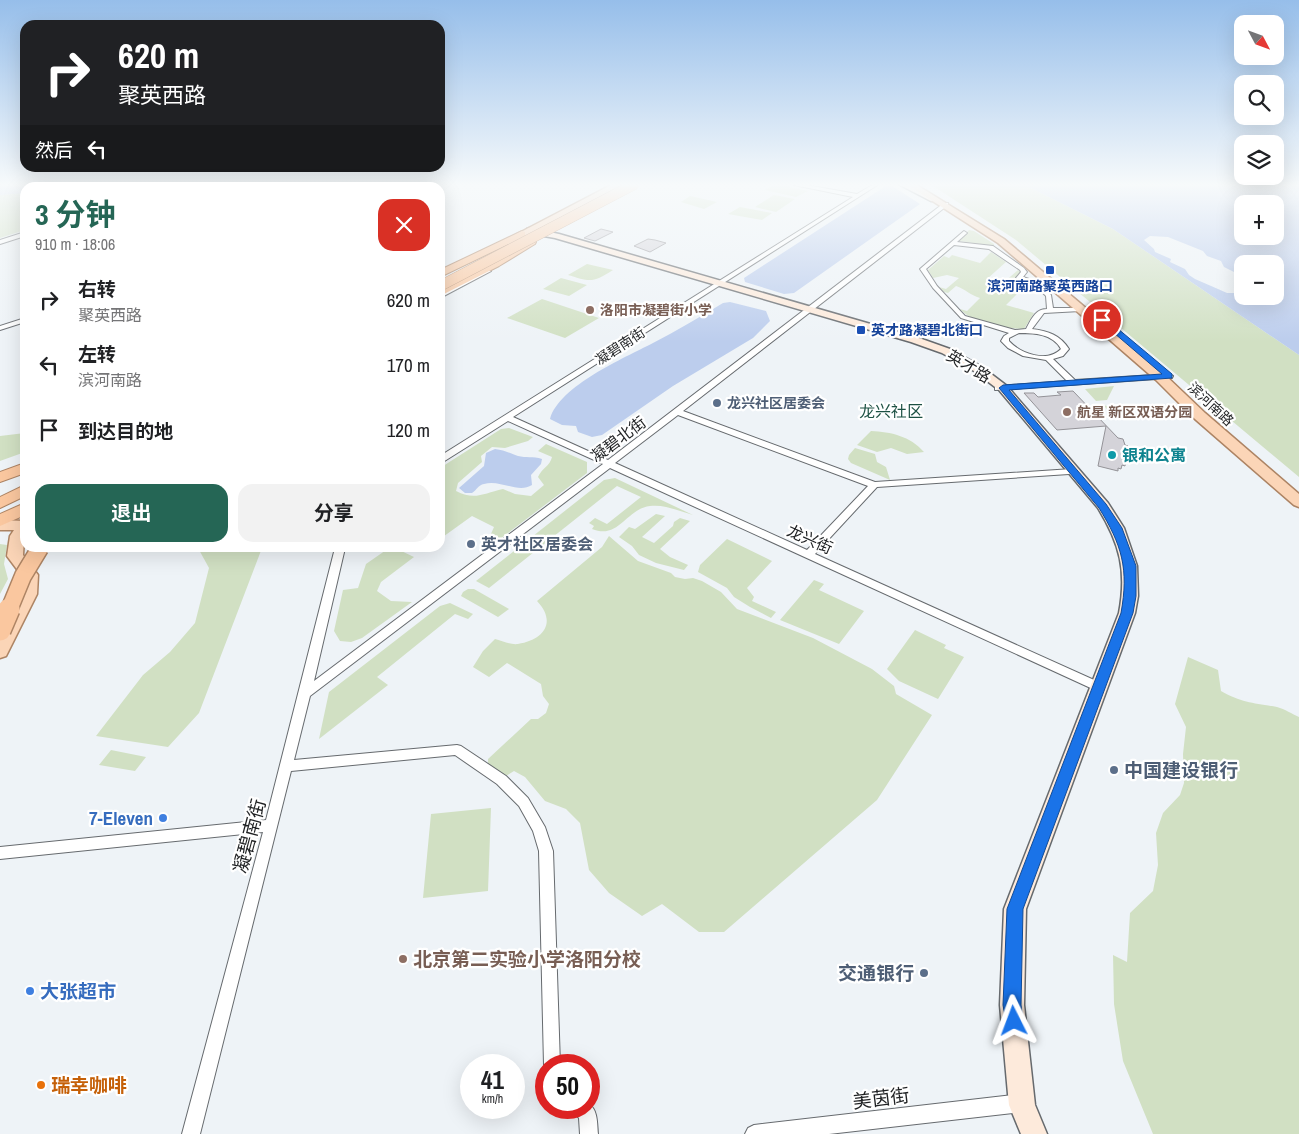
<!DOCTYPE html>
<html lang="zh">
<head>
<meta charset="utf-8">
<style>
  body { margin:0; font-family:"Archivo Narrow","Noto Sans SC",sans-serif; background:#f2f2f2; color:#202124; height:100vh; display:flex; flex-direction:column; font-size:19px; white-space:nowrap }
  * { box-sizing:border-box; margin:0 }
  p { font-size:16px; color:#757577 }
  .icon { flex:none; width:28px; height:28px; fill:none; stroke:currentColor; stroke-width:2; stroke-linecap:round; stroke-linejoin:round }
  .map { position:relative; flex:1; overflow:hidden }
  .details { position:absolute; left:20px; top:182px; width:425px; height:370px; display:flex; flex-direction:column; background:#fff; border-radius:15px; box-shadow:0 5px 20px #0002 }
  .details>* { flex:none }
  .banner { position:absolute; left:20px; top:20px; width:425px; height:152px; border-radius:15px; box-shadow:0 5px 20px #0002; background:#202124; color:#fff; overflow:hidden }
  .needle { width:32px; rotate:131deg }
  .buttons { position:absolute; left:1234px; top:15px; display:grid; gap:10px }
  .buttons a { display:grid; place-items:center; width:50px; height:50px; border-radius:10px; background:#fff; box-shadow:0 5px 20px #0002; font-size:25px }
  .speed { position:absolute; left:460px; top:1054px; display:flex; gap:10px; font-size:25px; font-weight:700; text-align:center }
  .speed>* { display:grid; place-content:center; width:65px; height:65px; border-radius:50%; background:#fff; box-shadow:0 5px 20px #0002; line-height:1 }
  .speed small { font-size:12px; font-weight:400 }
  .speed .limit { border:8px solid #d22; background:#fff; color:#111 }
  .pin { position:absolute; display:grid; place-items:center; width:42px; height:42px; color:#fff; margin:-21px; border:2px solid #fff; border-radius:50%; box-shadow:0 1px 5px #0007 }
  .me { position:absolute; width:55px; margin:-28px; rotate:357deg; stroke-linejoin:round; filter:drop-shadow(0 0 4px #0008) }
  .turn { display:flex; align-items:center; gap:18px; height:105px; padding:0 15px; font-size:22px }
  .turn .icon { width:65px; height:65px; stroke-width:2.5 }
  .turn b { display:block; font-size:35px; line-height:42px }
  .then { display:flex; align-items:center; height:48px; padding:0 15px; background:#0003; gap:10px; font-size:19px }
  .round { display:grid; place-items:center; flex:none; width:52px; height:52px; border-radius:15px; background:#f2f2f2 }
  .summary { display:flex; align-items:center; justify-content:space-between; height:85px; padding:0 15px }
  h1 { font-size:30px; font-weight:700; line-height:38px; color:#256655 }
  .button { display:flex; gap:10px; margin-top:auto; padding:10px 15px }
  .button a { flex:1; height:58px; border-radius:15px; background:#256655; color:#fff; font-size:20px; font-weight:700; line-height:58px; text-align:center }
  .button a+a { background:#f2f2f2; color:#202124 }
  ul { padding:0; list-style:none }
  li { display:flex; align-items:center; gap:15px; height:65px; padding:0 15px }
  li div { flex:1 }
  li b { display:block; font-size:19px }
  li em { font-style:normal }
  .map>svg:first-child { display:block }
  .green { fill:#d1e0c3 }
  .water { fill:#bccded; fill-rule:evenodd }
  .building { fill:#d4d3d9; stroke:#949398 }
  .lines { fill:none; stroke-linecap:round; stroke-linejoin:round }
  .minor-casing { stroke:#666a6e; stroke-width:2 }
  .secondary-casing { stroke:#666a6e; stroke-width:3 }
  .primary-casing { stroke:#ad8464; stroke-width:3 }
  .trunk-casing { stroke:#ad8464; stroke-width:2 }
  .minor { fill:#fff; fill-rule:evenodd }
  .secondary { fill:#fdeadb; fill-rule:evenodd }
  .primary { fill:#fbd5b7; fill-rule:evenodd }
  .trunk { fill:#fac79f; fill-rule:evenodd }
  .trunk-bridge-far2-casing { stroke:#ad8464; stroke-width:11; stroke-linecap:butt }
  .trunk-bridge-far1-casing { stroke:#ad8464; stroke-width:19; stroke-linecap:butt }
  .trunk-bridge-casing { stroke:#ad8464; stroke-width:24; stroke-linecap:butt }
  .trunk-bridge-far2 { stroke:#fac79f; stroke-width:10 }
  .trunk-bridge-far1 { stroke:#fac79f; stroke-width:16 }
  .trunk-bridge { stroke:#fac79f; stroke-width:21 }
  .route { fill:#1a73e8; stroke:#114b97 }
  .transit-dot { fill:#1a4fb4; stroke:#fff; stroke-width:2 }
  .education-dot { fill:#8d6e63; stroke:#fff; stroke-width:2 }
  .service-dot { fill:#5c6f8a; stroke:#fff; stroke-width:2 }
  .culture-dot { fill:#0f9aa8; stroke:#fff; stroke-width:2 }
  .shop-dot { fill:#3f7fe0; stroke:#fff; stroke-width:2 }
  .food-dot { fill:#e8710a; stroke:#fff; stroke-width:2 }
  .labels { text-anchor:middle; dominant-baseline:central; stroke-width:4.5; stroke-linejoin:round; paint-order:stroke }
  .far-transit-label { font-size:14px; font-weight:bold; fill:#164399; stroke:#fff }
  .far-education-label { font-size:14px; font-weight:bold; fill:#785e54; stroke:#fff; text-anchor:start }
  .far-street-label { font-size:14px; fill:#1f2123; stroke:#fff }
  .far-service-label { font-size:14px; font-weight:bold; fill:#4e5e75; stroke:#fff; text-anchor:start }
  .street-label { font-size:16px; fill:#1f2123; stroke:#fff }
  .far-quarter-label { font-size:16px; fill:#1d5143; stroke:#fff }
  .culture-label { font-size:16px; font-weight:bold; fill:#0d838f; stroke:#fff; text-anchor:start }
  .service-label { font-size:16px; font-weight:bold; fill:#4e5e75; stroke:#fff; text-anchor:start }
  .near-service-label { font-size:19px; font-weight:bold; fill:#4e5e75; stroke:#fff; text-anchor:start }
  .near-shop-label { font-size:19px; font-weight:bold; fill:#366cbe; stroke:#fff; text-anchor:end }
  .near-street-label { font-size:19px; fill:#1f2123; stroke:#fff }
  .near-education-label { font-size:19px; font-weight:bold; fill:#785e54; stroke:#fff; text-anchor:start }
  .near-food-label { font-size:19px; font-weight:bold; fill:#c56008; stroke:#fff; text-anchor:start }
</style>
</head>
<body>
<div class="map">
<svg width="1299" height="1134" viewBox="0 0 1299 1134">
  <rect width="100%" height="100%" fill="#eef3f7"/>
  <path class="green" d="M776,184L808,191L796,197L765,190Z
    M930,184H1023L1113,229L1299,355V477L1016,240Z
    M17,193H25V230L0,238V195Z
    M774,195L795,199L776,212L755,207Z
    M690,196L717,202L704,209L681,202Z
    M740,207L772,213L762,220L728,214Z
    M969,230L974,231L994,244V246L959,241Z
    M991,252L1006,262L987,279L1003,283L1018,270L1021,272L1017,278L1032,283L1039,290L1023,288L1006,305L1034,313L1024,329C1003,328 974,324 960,309L967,311L980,298C970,295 965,289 956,286L948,293L944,292L939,287L946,289L959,278L947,275L933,278L928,270L944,256L949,258L952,255L980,263Z
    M587,264L613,270C593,283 590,282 568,275Z
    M561,278L587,285L569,296L543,289Z
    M542,299L599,318L565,338L507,318Z
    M1114,386L1107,400L1096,401L1085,389Z
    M1103,405L1143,416L1146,418L1118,420Z
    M509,428L533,437L528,441L505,448L492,447L481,456L482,462L458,483L456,491C475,501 484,493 503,489L515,494L531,496L544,485L538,477C542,468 550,466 552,457L538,451L546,444L587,462V473L483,552L494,527L472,516L440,539V468L501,429Z
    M871,431C891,432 910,436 924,452L907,454L891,448L877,452L857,445Z
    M25,433V452L0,461V436Z
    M855,448L875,454L877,462L886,467L890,480L851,463L848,459L849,455Z
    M615,478L693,515C679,511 664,504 650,506C626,509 619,540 592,529L594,526L589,523L595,518L607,524L641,497L617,486L489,588L476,581L604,480Z
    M656,514L665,516L642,537L654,543L673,526L674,522L680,518L690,521L660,549L670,557L688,565L684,570L656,563L639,555L632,546L619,537L629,527L635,529Z
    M609,536L638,561L671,573L675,577L685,579L693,578L702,581L721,592L737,609L813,638L872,669L894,686L896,694L932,715L877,800L724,932H699L662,904L642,916L609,893L589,870L580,823L566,809L545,801L525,777L514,771L506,776L488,764V759L531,719H538L546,713L549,704L543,696L541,684L507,663L489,677L473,667L483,651L495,639C502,641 511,645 518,644C544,640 557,622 537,601L602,547Z
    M727,539L772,561L747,588L754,597L752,601L776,612L771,618L750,607L734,597L727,588L698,572L700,565Z
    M0,544L7,545L4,564L8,579L0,594Z
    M198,548H262L199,713L168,747L96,736L143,675L170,652L195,623L209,568Z
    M389,548H395L414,557L381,582L377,591L391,601L412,602L362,638L351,642L340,641L334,631L343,590L358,588L366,564Z
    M814,580L824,584L819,590L864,611L839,644L780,620Z
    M468,589H474L509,609L498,617L461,596L463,592Z
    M450,603L473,614L468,619L455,614L377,677L388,685L319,739L329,692L440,606Z
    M915,630L946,645L944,648L964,657L938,699L899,681L887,669Z
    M1188,657L1218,670L1221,691C1242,703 1254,703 1277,707C1285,709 1292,714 1299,717V1134H1153L1123,1061L1114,1004L1113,955L1127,962L1130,913L1153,891L1158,865L1156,833L1163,813L1180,795L1184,783L1183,754L1186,727L1175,704Z
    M111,750L146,757L135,771L99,765Z
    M491,808L488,891L423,898L431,814Z"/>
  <path class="water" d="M0,184H77L66,187L25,188V193L0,195Z
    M889,184L920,204L794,293L784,294L745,282L744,278Z
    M1023,184H1299V355L1113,229ZM1242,204H1275V236H1242ZM1150,236L1168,237L1203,251L1207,256L1221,261L1224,267L1240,275L1242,280V264H1275V296H1242V293H1227L1218,289L1195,279L1189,275L1185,269L1170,262L1171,259L1155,252L1154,249L1144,240Z
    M730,302L766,311L770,321L753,338L673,386L602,435L592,437L578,432L576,426L562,425L550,419C559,386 624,358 653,343C676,331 700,317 723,303Z
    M495,449C504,450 509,453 518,456C526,458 533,456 542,459L541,464L531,475L532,485C518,494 500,479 484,484C478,485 477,490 472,493H465L459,488L484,466L486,453Z"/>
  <path class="building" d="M601,229L613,232L595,241L584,238Z
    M648,239L655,240L666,243L650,252L634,246Z
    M1073,391L1118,438L1123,439L1125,445L1128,446L1125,466L1122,465L1121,469L1118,468V471L1098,466L1106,426L1057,430L1024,393H1034L1038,397L1061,395L1057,392Z"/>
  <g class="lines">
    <g class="minor-casing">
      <path id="minor" d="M109,184H113V188H108Z
        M201,184H207L198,188H189Z
        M368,184H373L369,188H362Z
        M792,184H800L857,194L874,184H879L513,417L608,460L944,203H948V205L683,411L875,482L1072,469L1073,471L1069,474L877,487L815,554L1103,684L1105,687L1103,690L1099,691L1095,690L610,468L310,696L294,760L457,745L461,746L506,776L528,798L545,827L553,851L560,1065H546V1071L544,1065L539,851L533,831L519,806L497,784L455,755L291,771L200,1134H182L263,832L0,859V847L266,820L335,548H345L314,681L603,464L508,421L443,462L440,463V456L853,197L794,185ZM678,415L868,486L807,550L615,463Z
        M964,231L967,233L957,242L993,246L1024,268L1027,272L1023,277L1038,282L1051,295L1053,308H1082L1083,309L1080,311L1044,313L1032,329C1048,331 1060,335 1069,349L1063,356L1053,359L1075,380L1169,374L1173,376L1172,378L995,390V386H998L1067,381L1046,360L1023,356L1008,348L1001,341L1004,336L1009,333L961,318L933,288L920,269ZM954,245L989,249L1020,270L1021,272L1016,278L1017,279L1034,284L1046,296L1047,309C1035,309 1031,320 1026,329L1015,330L965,316L937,286L926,269ZM1019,333C1035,333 1053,334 1061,349C1047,363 1021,354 1009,341V338Z
        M25,232V236L0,244V240Z
        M486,270L491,271L440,298V293Z
        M25,318V322L0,330V326Z
        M1013,1095L1019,1098L1022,1104L1019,1110L1013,1113L829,1134H745L748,1128L754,1125Z
        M589,1104C598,1110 597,1124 598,1134H580L579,1118L574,1114L571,1108H589Z"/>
    </g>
    <g class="secondary-casing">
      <path id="secondary" d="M898,184H907L938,199L931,201Z
        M530,228L559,234L919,338L950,349L982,367L1007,386L1108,503L1124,528L1137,566L1138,596L1135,613L1026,909L1024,1005L1035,1105L1047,1134H1021L1009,1105L1000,1005L1004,909L1119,613C1127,571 1120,544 1098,508L999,390L974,371L942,353L911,342L555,238L527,233V229Z"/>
    </g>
    <g class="primary-casing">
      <path id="primary" d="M613,184H623L510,244H504L502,242Z
        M906,184H915L1004,239L1164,374L1205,413L1299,494V507L1294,505L1195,419L1156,380L998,243Z
        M0,520L25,521L23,555L38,575L37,594L6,656L0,658V634L21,594L22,576L7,556L10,536L14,530H0Z"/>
    </g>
    <g class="trunk-casing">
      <path id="trunk" d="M522,231L525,232V236L440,277V270Z
        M531,239L536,242L535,244L499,266L440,296V289Z
        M25,463V473L0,482V472Z
        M25,485V496L0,508V497Z
        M25,503V515L0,526V514Z"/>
    </g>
    <use href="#minor" class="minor"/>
    <use href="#secondary" class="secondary"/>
    <use href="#primary" class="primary"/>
    <use href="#trunk" class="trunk"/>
    <g class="trunk-bridge-far2-casing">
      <path id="trunk-bridge-far2" d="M440,286L635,184"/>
    </g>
    <g class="trunk-bridge-far1-casing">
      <path id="trunk-bridge-far1" d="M9,610L23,576L40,548"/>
    </g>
    <g class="trunk-bridge-casing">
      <path id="trunk-bridge" d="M0,630L9,609"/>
    </g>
    <use href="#trunk-bridge-far2" class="trunk-bridge-far2"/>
    <use href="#trunk-bridge-far1" class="trunk-bridge-far1"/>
    <use href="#trunk-bridge" class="trunk-bridge"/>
  </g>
  <linearGradient id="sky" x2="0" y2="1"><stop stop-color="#96beea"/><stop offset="0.54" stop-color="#f7fafb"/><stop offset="1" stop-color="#f7fafb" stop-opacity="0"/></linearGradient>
  <rect width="1299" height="342" fill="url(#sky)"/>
  <path class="route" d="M1100,318H1105L1172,374V378L1009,390L1106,504L1122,528L1136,566V596L1133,613L1023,909L1021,1005L1023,1021L1020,1028L1014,1030L1007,1028L1003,1005L1007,909L1121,613C1129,569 1122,545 1099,508L999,388L1003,385L1162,374L1100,321Z"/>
  <g class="transit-dot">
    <rect x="1045" y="265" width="10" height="10" rx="2.5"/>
    <rect x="856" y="325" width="10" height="10" rx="2.5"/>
  </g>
  <g class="education-dot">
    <circle cx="590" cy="310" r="5"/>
    <circle cx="1067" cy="412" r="5"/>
    <circle cx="403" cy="959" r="5"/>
  </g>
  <g class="service-dot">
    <circle cx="717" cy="403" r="5"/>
    <circle cx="471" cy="544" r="5"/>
    <circle cx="1114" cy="770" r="5"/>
    <circle cx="924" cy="973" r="5"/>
  </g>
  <circle class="culture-dot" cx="1112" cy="455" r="5"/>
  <g class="shop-dot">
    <circle cx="163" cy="818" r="5"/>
    <circle cx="30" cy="991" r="5"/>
  </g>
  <circle class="food-dot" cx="41" cy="1085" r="5"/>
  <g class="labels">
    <g class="far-transit-label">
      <text x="1050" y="286">滨河南路聚英西路口</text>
      <text x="871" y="330" text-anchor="start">英才路凝碧北街口</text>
    </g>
    <g class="far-education-label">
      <text x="600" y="310">洛阳市凝碧街小学</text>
      <text x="1077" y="412">航星 新区双语分园</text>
    </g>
    <g class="far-street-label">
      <text transform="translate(620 346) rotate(-33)">凝碧南街</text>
      <text transform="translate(1211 404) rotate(43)">滨河南路</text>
    </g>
    <g class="far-service-label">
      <text x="727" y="403">龙兴社区居委会</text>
    </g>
    <g class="street-label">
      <text transform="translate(969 366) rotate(31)">英才路</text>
      <text transform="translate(618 439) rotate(-37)">凝碧北街</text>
      <text transform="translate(810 539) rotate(24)">龙兴街</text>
    </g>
    <g class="far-quarter-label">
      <text x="891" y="411">龙兴社区</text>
    </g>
    <g class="culture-label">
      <text x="1122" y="455">银和公寓</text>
    </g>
    <g class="service-label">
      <text x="481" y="544">英才社区居委会</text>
    </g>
    <g class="near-service-label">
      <text x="1124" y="770">中国建设银行</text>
      <text x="914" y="973" text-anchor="end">交通银行</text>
    </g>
    <g class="near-shop-label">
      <text x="153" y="818">7-Eleven</text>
      <text x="40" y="991" text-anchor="start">大张超市</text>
    </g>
    <g class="near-street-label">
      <text transform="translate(249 836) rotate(-75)">凝碧南街</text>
      <text transform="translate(881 1098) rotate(-7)">美茵街</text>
    </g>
    <g class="near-education-label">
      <text x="413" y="959">北京第二实验小学洛阳分校</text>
    </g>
    <g class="near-food-label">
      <text x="51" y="1085">瑞幸咖啡</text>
    </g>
  </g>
</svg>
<div class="buttons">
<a><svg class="needle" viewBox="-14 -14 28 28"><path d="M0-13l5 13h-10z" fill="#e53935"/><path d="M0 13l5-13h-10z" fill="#757577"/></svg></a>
<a><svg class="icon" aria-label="search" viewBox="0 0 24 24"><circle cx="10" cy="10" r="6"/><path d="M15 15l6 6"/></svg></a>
<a><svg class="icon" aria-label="layers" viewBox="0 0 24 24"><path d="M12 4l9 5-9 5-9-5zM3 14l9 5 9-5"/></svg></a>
<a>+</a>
<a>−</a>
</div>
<div class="speed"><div>41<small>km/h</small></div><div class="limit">50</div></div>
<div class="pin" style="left:1102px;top:320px;background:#d93025"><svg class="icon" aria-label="arrive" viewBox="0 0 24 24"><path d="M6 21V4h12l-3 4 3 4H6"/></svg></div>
<svg class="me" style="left:1014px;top:1021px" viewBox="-20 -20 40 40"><path d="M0-17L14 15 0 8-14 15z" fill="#1a73e8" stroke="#fff" stroke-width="4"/></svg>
<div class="banner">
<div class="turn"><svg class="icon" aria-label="right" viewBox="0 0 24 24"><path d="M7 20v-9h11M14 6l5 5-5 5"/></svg><div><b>620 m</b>聚英西路</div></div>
<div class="then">然后<svg class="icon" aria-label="left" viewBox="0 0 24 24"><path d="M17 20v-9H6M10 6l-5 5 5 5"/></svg></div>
</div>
<section class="details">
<div class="summary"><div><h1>3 分钟</h1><p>910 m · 18:06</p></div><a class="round" style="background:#d93025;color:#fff"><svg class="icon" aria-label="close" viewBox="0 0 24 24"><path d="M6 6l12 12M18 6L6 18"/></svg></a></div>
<ul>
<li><svg class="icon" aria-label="right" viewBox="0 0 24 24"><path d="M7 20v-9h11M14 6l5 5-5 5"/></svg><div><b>右转</b><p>聚英西路</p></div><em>620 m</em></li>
<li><svg class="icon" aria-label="left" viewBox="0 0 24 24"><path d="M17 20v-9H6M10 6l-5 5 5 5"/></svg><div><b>左转</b><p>滨河南路</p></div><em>170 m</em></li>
<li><svg class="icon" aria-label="arrive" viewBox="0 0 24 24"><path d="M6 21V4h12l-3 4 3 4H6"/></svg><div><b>到达目的地</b></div><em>120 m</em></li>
</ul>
<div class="button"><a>退出</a><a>分享</a></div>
</section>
</div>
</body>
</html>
